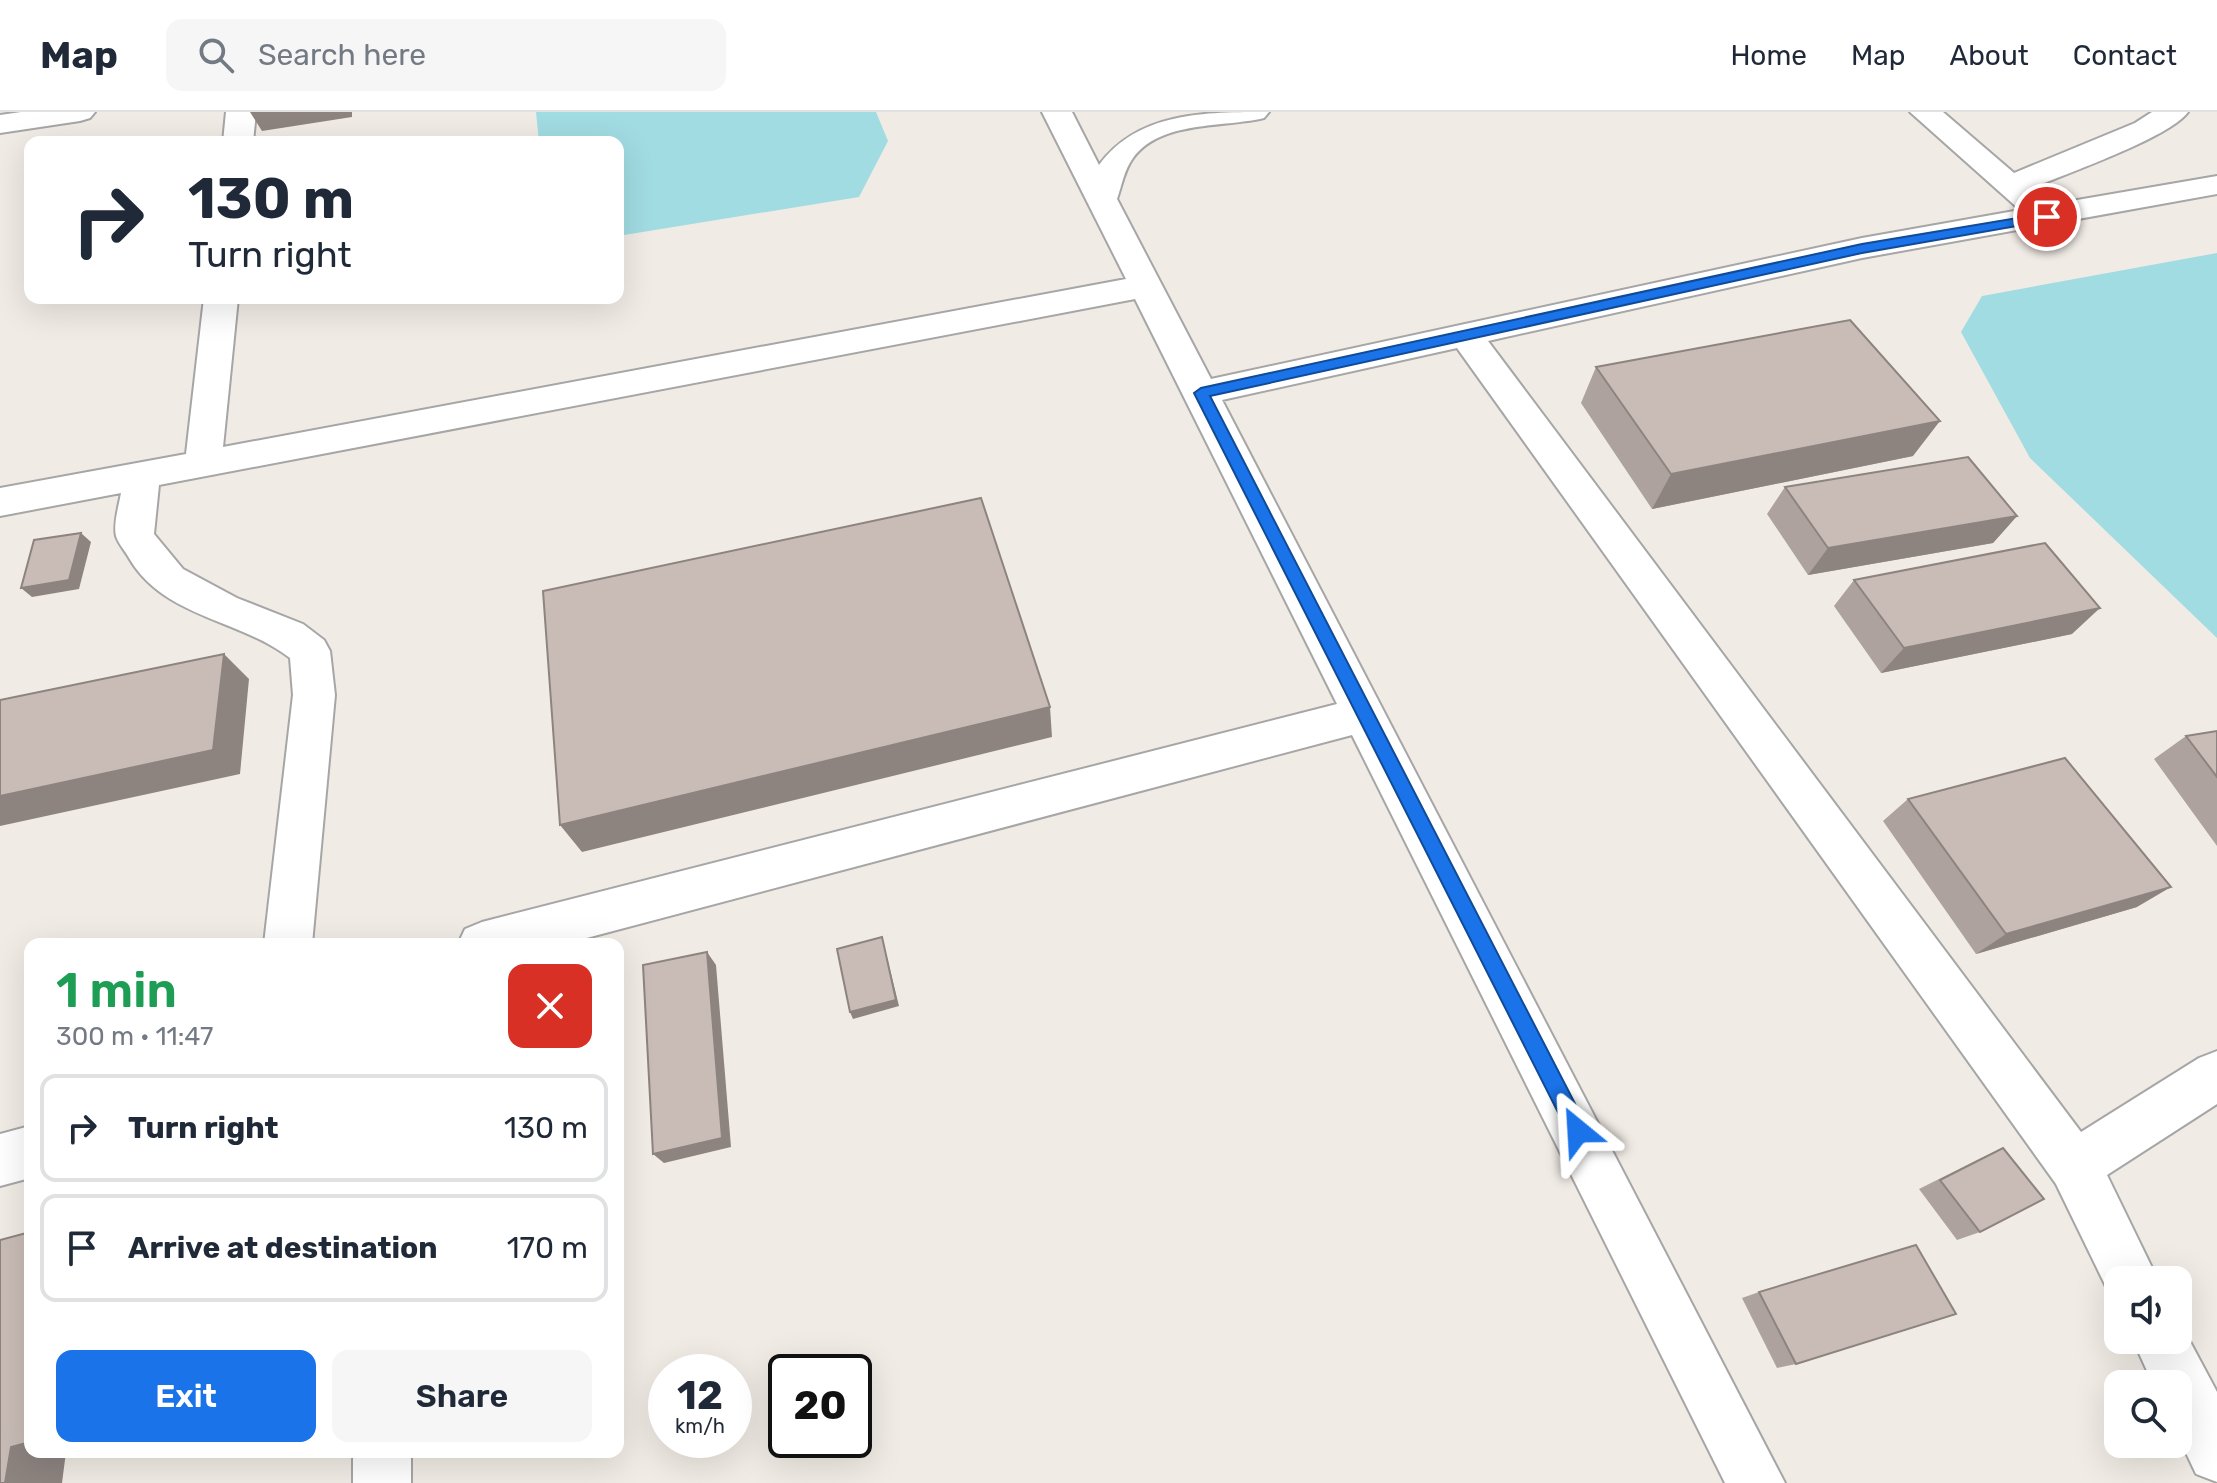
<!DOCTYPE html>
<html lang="en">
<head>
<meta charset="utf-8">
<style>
  body { margin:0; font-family:Rubik,sans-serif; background:#f6f6f7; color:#1f2937; height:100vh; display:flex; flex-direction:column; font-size:30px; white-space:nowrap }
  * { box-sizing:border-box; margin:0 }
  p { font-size:26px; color:#747a83 }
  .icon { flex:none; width:44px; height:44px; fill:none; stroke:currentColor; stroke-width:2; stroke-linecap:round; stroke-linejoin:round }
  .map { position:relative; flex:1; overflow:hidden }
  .details { position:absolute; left:24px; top:826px; width:600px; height:520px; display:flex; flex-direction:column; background:#fff; border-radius:16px; box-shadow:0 8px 32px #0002 }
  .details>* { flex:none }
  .guide { position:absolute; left:24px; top:24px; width:600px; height:168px; border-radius:16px; box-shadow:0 8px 32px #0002; background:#fff; color:#1f2937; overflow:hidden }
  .fabs { position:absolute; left:2104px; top:1154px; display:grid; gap:16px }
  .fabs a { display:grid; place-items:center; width:88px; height:88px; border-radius:16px; background:#fff; box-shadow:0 8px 32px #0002; font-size:40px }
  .speed { position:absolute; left:648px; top:1242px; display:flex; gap:16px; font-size:40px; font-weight:700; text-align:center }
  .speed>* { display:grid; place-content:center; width:104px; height:104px; border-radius:50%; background:#fff; box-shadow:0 8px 32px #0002; line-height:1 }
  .speed small { font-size:20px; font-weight:400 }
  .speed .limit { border:4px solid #111; border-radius:12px; background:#fff; color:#111 }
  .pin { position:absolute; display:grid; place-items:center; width:68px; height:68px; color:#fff; margin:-34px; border:4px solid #fff; border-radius:50%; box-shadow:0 2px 8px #0007 }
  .me { position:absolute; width:88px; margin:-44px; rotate:333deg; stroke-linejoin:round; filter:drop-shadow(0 0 6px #0008) }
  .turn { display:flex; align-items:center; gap:28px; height:168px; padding:0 32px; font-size:36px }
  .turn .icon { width:104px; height:104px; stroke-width:2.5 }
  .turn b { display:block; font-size:56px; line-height:68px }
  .round { display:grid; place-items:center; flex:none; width:84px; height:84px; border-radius:16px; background:#f6f6f7 }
  .headline { display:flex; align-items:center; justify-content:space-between; height:136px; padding:0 32px }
  h1 { font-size:48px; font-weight:600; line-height:60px; color:#1e9e55 }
  .primary-button { display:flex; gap:16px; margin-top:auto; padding:16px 32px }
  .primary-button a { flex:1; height:92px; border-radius:16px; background:#1a73e8; color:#fff; font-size:32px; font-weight:600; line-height:92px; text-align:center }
  .primary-button a+a { background:#f6f6f7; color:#1f2937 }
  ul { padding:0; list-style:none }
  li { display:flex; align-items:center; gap:24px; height:108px; margin:0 16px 12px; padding:0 16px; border:4px solid #e0e1e3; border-radius:16px }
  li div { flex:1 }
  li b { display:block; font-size:30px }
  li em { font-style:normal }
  header { display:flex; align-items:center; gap:48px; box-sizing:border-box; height:112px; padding:0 40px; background:#fff; border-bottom:2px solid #e0e1e3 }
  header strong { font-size:38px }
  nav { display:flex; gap:44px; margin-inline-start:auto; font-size:28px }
  .search { width:560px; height:72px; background:#f6f6f7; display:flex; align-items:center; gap:20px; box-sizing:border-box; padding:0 28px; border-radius:16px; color:#747a83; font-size:30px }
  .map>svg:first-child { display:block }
  .water { fill:#a1dce2 }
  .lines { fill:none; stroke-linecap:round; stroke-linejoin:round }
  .minor-casing { stroke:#a6a6a6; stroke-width:4 }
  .minor { fill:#fff; fill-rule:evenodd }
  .wall { fill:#ada29d }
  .shaded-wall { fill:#8d8480 }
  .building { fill:#c9bcb7; stroke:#8d8480; stroke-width:2 }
  .route { fill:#1a73e8; stroke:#114b97; stroke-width:2 }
</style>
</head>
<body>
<header>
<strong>Map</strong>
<div class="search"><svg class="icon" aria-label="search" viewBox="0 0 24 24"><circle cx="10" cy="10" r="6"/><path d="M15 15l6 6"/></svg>Search here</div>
<nav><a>Home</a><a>Map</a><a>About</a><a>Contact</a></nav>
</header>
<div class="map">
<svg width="2217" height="1371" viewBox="0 0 2217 1371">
  <rect width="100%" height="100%" fill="#f1ebe5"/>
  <path class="water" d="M536,0H876L888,29L859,85L618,124V30H539Z
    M2217,141V526L2030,346L1961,220L1982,184Z"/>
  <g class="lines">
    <g class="minor-casing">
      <path id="minor" d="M21,0H95L90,6L80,9L0,21V3Z
        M226,0H256L253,30H223Z
        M1042,0H1072L1099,53C1138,0 1204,0 1269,0L1264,6C1223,16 1161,8 1133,46C1124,58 1122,73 1117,87L1211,267L1862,126L2020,98L1910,0H1943L2014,61L2135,11L2152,0H2188C2169,26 2065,62 2032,76L2048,93L2217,64V82L1862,146L1488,229L2081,1020L2199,946L2217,939V992L2107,1063L2158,1168H2118V1190L2112,1187L2056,1072L1457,236L1222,288L1785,1371H1725L1352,623L564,832H458L465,817L482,810L1337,592L1135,187L159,373L154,422L183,457L237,486L303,512L324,528L330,539L335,583L312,832H264L293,583L290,546C240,507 164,506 129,446C125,439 118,431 116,424C113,412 119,393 121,381L0,404V376L186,342L204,186H238L223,335L1126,167Z
        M30,1014V1066L0,1074V1022Z
        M2178,1207L2217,1280V1370L2196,1362L2178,1324V1272H2153L2133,1228H2178Z
        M353,1340H411V1371H353Z"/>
    </g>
    <use href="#minor" class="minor"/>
  </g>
  <path class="wall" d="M1596,255L1913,344L1652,397L1581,291Z
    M1785,375L2017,404L1993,431L1808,463L1767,402Z
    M1854,468L2072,522L1881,561L1834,494Z
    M2217,619V734L2154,647L2186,624Z
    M1908,687L2137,795L1976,842L1883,709Z
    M2003,1036L1980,1120L1957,1128L1919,1077L1981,1046Z
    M1759,1180L1796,1252L1777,1256L1742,1186Z"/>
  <path class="shaded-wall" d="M250,0H352V5L262,19Z
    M1940,309L1913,344L1652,397L1671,362Z
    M2017,404L1993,431L1808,463L1828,436Z
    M81,421L91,430L79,477L32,485L21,476Z
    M2100,496L2072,522L1881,561L1904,536Z
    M224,542L249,567L240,662L0,714V684Z
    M1050,595L1052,625L582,740L560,713Z
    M2171,775L2137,795L1976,842L2006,822Z
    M882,825L899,894L853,907L850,900Z
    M707,840L716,853L731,1035L664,1051L653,1042Z
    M30,1330V1340H66L62,1371H5L11,1335Z"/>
  <path class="building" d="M1850,208L1940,309L1671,362L1596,255Z
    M1968,345L2017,404L1828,436L1785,375Z
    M981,386L1050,595L560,713L543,479Z
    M81,421L69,468L21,476L34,428Z
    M2045,431L2100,496L1904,536L1854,468Z
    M224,542L213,638L0,684V588Z
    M2217,619V665L2186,624Z
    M2065,646L2171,775L2006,822L1908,687Z
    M882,825L896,888L850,900L837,837Z
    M707,840L722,1026L653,1042L643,853Z
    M2003,1036L2044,1087L1980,1120L1940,1068Z
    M30,1120V1330L11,1335L5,1371H0V1128Z
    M1916,1133L1956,1202L1796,1252L1759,1180Z"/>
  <path class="route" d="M2047,101L2051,103V108L1862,141L1210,284L1585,1011L1589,1019L1585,1026L1578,1029L1571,1026L1194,281L1201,276L1862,132Z"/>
</svg>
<div class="fabs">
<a><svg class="icon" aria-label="sound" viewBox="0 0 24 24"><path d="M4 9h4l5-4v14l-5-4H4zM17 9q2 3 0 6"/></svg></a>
<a><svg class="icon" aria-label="search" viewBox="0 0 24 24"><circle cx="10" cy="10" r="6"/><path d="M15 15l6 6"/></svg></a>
</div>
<div class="speed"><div>12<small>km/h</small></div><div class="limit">20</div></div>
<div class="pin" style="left:2047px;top:105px;background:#d93025"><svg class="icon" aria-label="arrive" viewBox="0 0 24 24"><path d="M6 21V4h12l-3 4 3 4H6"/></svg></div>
<svg class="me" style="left:1578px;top:1019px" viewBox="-20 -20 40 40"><path d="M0-17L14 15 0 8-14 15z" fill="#1a73e8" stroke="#fff" stroke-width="4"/></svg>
<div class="guide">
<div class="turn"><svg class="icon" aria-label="right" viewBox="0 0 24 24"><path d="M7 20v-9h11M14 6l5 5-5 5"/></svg><div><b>130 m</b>Turn right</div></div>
</div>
<section class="details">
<div class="headline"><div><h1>1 min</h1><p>300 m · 11:47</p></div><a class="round" style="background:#d93025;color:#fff"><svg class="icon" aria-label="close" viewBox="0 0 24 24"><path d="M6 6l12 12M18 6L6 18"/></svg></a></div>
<ul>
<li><svg class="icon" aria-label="right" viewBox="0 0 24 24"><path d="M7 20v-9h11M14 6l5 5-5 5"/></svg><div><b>Turn right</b></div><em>130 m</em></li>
<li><svg class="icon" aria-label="arrive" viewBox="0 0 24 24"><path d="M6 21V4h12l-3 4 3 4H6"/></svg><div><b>Arrive at destination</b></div><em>170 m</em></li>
</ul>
<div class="primary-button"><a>Exit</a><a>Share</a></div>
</section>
</div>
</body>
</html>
